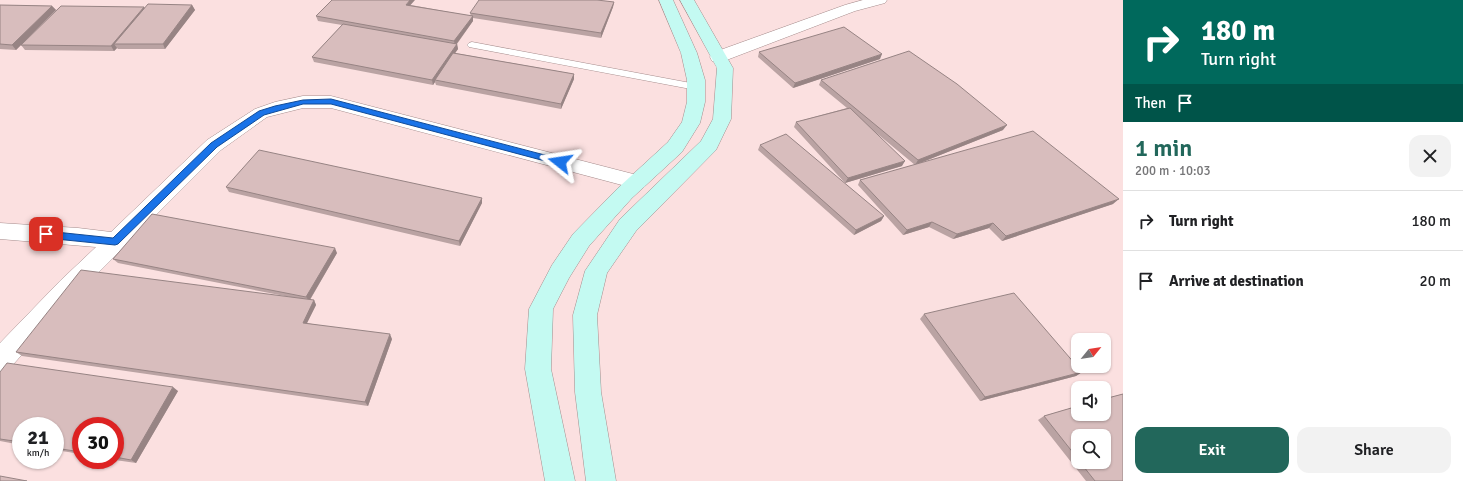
<!DOCTYPE html>
<html lang="en">
<head>
<meta charset="utf-8">
<style>
  body { margin:0; font-family:Signika,sans-serif; background:#f2f2f2; color:#202124; height:100vh; display:flex; flex-direction:column; font-size:15px; white-space:nowrap }
  * { box-sizing:border-box; margin:0 }
  p { font-size:13px; color:#757577 }
  .icon { flex:none; width:22px; height:22px; fill:none; stroke:currentColor; stroke-width:2; stroke-linecap:round; stroke-linejoin:round }
  .map { position:relative; flex:1; overflow:hidden }
  .panel { display:flex; flex-direction:column; background:#fff; width:340px }
  .panel>* { flex:none }
  .hud { background:#00695c; color:#fff; overflow:hidden }
  .needle { width:26px; rotate:60deg }
  .buttons { position:absolute; left:1071px; top:333px; display:grid; gap:8px }
  .buttons a { display:grid; place-items:center; width:40px; height:40px; border-radius:8px; background:#fff; box-shadow:0 1px 3px #0004; font-size:20px }
  .speed { position:absolute; left:12px; top:417px; display:flex; gap:8px; font-size:20px; font-weight:700; text-align:center }
  .speed>* { display:grid; place-content:center; width:52px; height:52px; border-radius:50%; background:#fff; box-shadow:0 1px 3px #0004; line-height:1 }
  .speed small { font-size:10px; font-weight:400 }
  .speed .limit { border:6px solid #d22; background:#fff; color:#111 }
  .pin { position:absolute; display:grid; place-items:center; width:34px; height:34px; color:#fff; margin:-17px; border-radius:8px; box-shadow:0 2px 6px #0006 }
  .me { position:absolute; width:44px; margin:-22px; rotate:285deg; stroke-linejoin:round; filter:drop-shadow(0 0 3px #0008) }
  .turn { display:flex; align-items:center; gap:14px; height:84px; padding:0 12px; font-size:18px }
  .turn .icon { width:52px; height:52px; stroke-width:2.5 }
  .turn b { display:block; font-size:28px; line-height:34px }
  .then { display:flex; align-items:center; height:38px; padding:0 12px; background:#0003; gap:8px; font-size:15px }
  .round { display:grid; place-items:center; flex:none; width:42px; height:42px; border-radius:12px; background:#f2f2f2 }
  .summary { display:flex; align-items:center; justify-content:space-between; height:68px; padding:0 12px }
  h1 { font-size:24px; font-weight:600; line-height:30px; color:#22675b }
  .button { display:flex; gap:8px; margin-top:auto; padding:8px 12px }
  .button a { flex:1; height:46px; border-radius:12px; background:#22675b; color:#fff; font-size:16px; font-weight:600; line-height:46px; text-align:center }
  .button a+a { background:#f2f2f2; color:#202124 }
  ul { padding:0; list-style:none }
  li { display:flex; align-items:center; gap:12px; height:60px; padding:0 12px; border-top:1px solid #e0e0e0 }
  li div { flex:1 }
  li b { display:block; font-size:15px }
  li em { font-style:normal }
  main { display:flex; flex:1; min-height:0 }
  .map>svg:first-child { display:block }
  .lines { fill:none; stroke-linecap:round; stroke-linejoin:round }
  .lane-casing { stroke:#a68d8d; stroke-width:1 }
  .street-casing { stroke:#a68d8d; stroke-width:1 }
  .secondary-casing { stroke:#a68d8d; stroke-width:1 }
  .lane { fill:#fff; fill-rule:evenodd }
  .street { fill:#fff; fill-rule:evenodd }
  .secondary { fill:#c4faf2; fill-rule:evenodd }
  .wall { fill:#baa3a3; fill-rule:evenodd }
  .shaded-wall { fill:#978484 }
  .building { fill:#d8bdbd; stroke:#978484 }
  .route { fill:#1a73e8; stroke:#114b97 }
</style>
</head>
<body>
<main>
<div class="map">
<svg width="1123" height="481" viewBox="0 0 1123 481">
  <rect width="100%" height="100%" fill="#fbe0e0"/>
  <g class="lines">
    <g class="lane-casing">
      <path id="lane" d="M472,42L696,84L701,87L696,90L469,47L467,45L469,43Z"/>
    </g>
    <g class="street-casing">
      <path id="street" d="M863,0H887L885,3L855,11L724,61L718,62L712,61L710,57L712,53L845,5Z
        M303,96H331L637,175L644,177L647,182L644,187L637,189L331,108H303L267,117L221,150L76,295L9,369L0,373V343L60,281L96,247L0,239V223L78,228L111,232L207,140L255,109L275,102Z"/>
    </g>
    <g class="secondary-casing">
      <path id="secondary" d="M659,0H673L697,53L705,80V102L700,123L682,152L632,198L589,246L569,278L553,309L551,369L575,481H545L525,369L529,309L552,265L573,234L618,188L668,142L682,122L687,102V80L681,53Z
        M680,0H694L733,68L731,119L716,150L636,231L607,273L597,315L601,392L616,481H586L575,392L573,315L585,271L620,219L701,141L713,119L717,68Z"/>
    </g>
    <use href="#lane" class="lane"/>
    <use href="#street" class="street"/>
    <use href="#secondary" class="secondary"/>
  </g>
  <path class="wall" d="M614,2L613,7L601,38L473,18V21L457,44L458,49L455,53L574,74V79L561,109L436,85L435,82L433,85L314,62L312,57L342,25L318,21L316,16L411,5L471,16L470,13Z
    M0,5L52,6L56,10L16,50L0,49Z
    M192,5L195,10L165,49H118L117,48L114,51L25,50L21,45L144,7L145,8Z
    M759,52L880,59L793,88L758,57Z
    M821,80L1003,130L915,165L1113,204L1002,241L989,228L953,239L929,227L903,235L858,185L860,180L915,165L874,131L902,166L845,183L794,127L796,122L847,108L819,85Z
    M760,145L884,216L881,221L854,235L758,150Z
    M226,187L482,198V203L460,246L229,192Z
    M337,253L310,300H314L316,305L307,323L392,339L368,406L22,356L16,352L290,297L118,263L113,259Z
    M924,314L1082,372L1076,376L980,401L920,319Z
    M0,372L178,391L136,463L115,460V426H81V454L55,450V426H21V445L0,441Z
    M1123,394V481H1086L1038,420L1044,416L1078,406V414H1104V399ZM1078,436H1104V462H1078Z"/>
  <path class="shaded-wall" d="M410,0H415L407,9L406,5Z
    M614,2L613,7L601,38V33Z
    M192,5L195,10L165,49L163,44Z
    M52,6L56,10L16,50L12,45Z
    M144,7L147,12L114,44L117,48L114,51L111,46Z
    M473,16V21L455,46L454,41Z
    M457,44L458,49L436,80H435V82L433,85L432,80Z
    M882,54L880,59L793,88L795,83Z
    M574,74V79L561,109V104Z
    M1007,125L1003,130L915,165L918,160Z
    M905,161L902,166L845,183L848,178Z
    M482,198V203L460,246L459,241Z
    M1119,199L1113,204L1002,241L1006,236Z
    M884,216L881,221L854,235L856,230Z
    M932,222L929,227L903,235L907,230Z
    M993,223L989,228L953,239L957,234Z
    M335,248L337,253L309,301L306,297Z
    M314,300L316,305L305,327L303,323Z
    M390,334L392,339L368,406L365,402Z
    M1082,372L1076,376L980,401L985,397Z
    M173,387L178,391L136,463L131,460Z"/>
  <path class="building" d="M332,0H410L406,5L473,16L454,41L316,16Z
    M479,0H597L614,2L601,33L470,13Z
    M148,4L192,5L163,44H114Z
    M0,5L52,6L12,45L0,44Z
    M61,6L144,7L111,46L21,45Z
    M343,24L457,44L432,80L312,57Z
    M844,27L882,54L795,83L759,52Z
    M909,51L957,84L1007,125L918,160L821,80Z
    M453,53L574,74L561,104L435,80Z
    M850,108L905,161L848,178L796,122Z
    M1033,131L1119,199L1006,236L993,223L957,234L932,222L907,230L860,180Z
    M786,134L884,216L856,230L760,145Z
    M259,150L482,198L459,241L226,187Z
    M152,214L335,248L306,297L113,259Z
    M81,270L314,300L303,323L390,334L365,402L16,352Z
    M1014,293L1082,372L985,397L924,314Z
    M7,363L173,387L131,460L115,457V426H81V452L55,448V426H21V442L0,439V372Z
    M1123,394V481H1095L1080,462H1104V436H1078V459L1044,416L1078,406V414H1104V399Z
    M0,476L27,481H0Z"/>
  <path class="route" d="M331,99L560,159L564,162L560,165L331,104H303L264,115L217,147L118,244L115,245L46,238L42,234L46,231L113,238L211,143L259,111L275,106L303,100Z"/>
</svg>
<div class="buttons">
<a><svg class="needle" viewBox="-14 -14 28 28"><path d="M0-13l5 13h-10z" fill="#e53935"/><path d="M0 13l5-13h-10z" fill="#757577"/></svg></a>
<a><svg class="icon" aria-label="sound" viewBox="0 0 24 24"><path d="M4 9h4l5-4v14l-5-4H4zM17 9q2 3 0 6"/></svg></a>
<a><svg class="icon" aria-label="search" viewBox="0 0 24 24"><circle cx="10" cy="10" r="6"/><path d="M15 15l6 6"/></svg></a>
</div>
<div class="speed"><div>21<small>km/h</small></div><div class="limit">30</div></div>
<div class="pin" style="left:46px;top:234px;background:#d93025"><svg class="icon" aria-label="arrive" viewBox="0 0 24 24"><path d="M6 21V4h12l-3 4 3 4H6"/></svg></div>
<svg class="me" style="left:560px;top:162px" viewBox="-20 -20 40 40"><path d="M0-17L14 15 0 8-14 15z" fill="#1a73e8" stroke="#fff" stroke-width="4"/></svg>
</div>
<section class="panel">
<div class="hud">
<div class="turn"><svg class="icon" aria-label="right" viewBox="0 0 24 24"><path d="M7 20v-9h11M14 6l5 5-5 5"/></svg><div><b>180 m</b>Turn right</div></div>
<div class="then">Then<svg class="icon" aria-label="arrive" viewBox="0 0 24 24"><path d="M6 21V4h12l-3 4 3 4H6"/></svg></div>
</div>
<div class="summary"><div><h1>1 min</h1><p>200 m · 10:03</p></div><a class="round"><svg class="icon" aria-label="close" viewBox="0 0 24 24"><path d="M6 6l12 12M18 6L6 18"/></svg></a></div>
<ul>
<li><svg class="icon" aria-label="right" viewBox="0 0 24 24"><path d="M7 20v-9h11M14 6l5 5-5 5"/></svg><div><b>Turn right</b></div><em>180 m</em></li>
<li><svg class="icon" aria-label="arrive" viewBox="0 0 24 24"><path d="M6 21V4h12l-3 4 3 4H6"/></svg><div><b>Arrive at destination</b></div><em>20 m</em></li>
</ul>
<div class="button"><a>Exit</a><a>Share</a></div>
</section>
</main>
</body>
</html>
